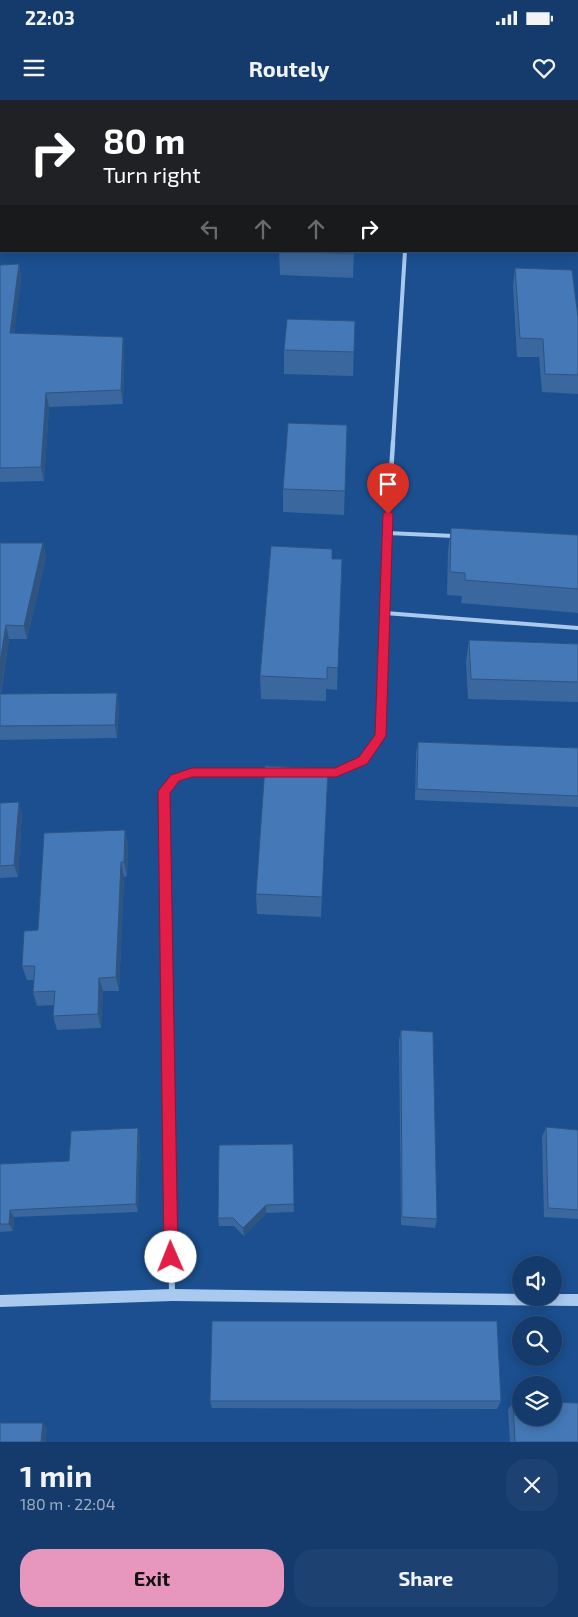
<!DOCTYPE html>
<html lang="en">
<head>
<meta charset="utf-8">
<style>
  body { margin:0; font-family:"Exo 2",sans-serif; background:#1d4271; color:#f1f3f6; height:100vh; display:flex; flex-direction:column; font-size:19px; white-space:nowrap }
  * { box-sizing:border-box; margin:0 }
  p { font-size:16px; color:#9dadc1 }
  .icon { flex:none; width:28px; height:28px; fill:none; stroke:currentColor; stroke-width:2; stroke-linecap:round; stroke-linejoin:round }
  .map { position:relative; height:1342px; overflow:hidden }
  .side { display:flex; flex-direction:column; background:#143b6b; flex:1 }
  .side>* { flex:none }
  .banner { position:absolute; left:0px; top:0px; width:579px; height:152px; box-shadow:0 2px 12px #0003,0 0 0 1px #33557e; background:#202124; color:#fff; overflow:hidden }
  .tools { position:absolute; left:512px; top:1156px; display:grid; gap:10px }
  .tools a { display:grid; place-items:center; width:50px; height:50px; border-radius:50%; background:#143b6b; box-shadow:0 2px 12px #0003,0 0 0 1px #33557e; font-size:25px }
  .pin { position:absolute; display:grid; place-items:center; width:42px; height:42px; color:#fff; margin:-51px -21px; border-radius:50% 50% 50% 0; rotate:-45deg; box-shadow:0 0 5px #0007 }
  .pin .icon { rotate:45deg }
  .me { position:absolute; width:55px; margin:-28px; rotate:359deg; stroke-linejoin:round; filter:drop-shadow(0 0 4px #0008) }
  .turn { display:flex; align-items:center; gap:18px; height:105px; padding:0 20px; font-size:22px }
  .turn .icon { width:65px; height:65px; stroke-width:2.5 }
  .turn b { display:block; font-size:35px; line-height:42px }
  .lanes { display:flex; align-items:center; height:48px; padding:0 20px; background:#0003; justify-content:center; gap:25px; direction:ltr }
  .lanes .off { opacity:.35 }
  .round { display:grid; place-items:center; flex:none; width:52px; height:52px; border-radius:20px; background:#1d4271 }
  .head { display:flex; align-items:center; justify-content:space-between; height:85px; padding:0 20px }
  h1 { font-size:30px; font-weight:700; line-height:38px }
  .button { display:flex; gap:10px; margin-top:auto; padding:10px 20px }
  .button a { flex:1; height:58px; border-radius:20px; background:#e797bd; color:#111; font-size:20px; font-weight:700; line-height:58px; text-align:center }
  .button a+a { background:#1d4271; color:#f1f3f6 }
  .status { display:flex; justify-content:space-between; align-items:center; height:35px; padding:0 25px; background:#143b6b; direction:ltr }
  .status svg { height:14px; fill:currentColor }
  header { display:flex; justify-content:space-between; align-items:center; height:65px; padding:0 20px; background:#143b6b; font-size:22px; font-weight:700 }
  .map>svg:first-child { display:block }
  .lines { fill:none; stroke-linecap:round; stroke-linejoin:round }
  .path { stroke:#a9c9ee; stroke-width:2.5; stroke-dasharray:2 2.5; stroke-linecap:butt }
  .service { stroke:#a9c9ee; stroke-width:4 }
  .minor-far2 { stroke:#a9c9ee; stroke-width:4 }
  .minor-far1 { stroke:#a9c9ee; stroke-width:4.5 }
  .minor { stroke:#a9c9ee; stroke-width:6 }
  .tertiary { fill:#a9c9ee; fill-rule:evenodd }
  .wall { fill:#3a679d }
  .shaded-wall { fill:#305480 }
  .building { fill:#4478b7; stroke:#305480 }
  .route { fill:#e11d48; stroke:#92132f }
</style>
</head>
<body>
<div class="status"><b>22:03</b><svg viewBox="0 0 49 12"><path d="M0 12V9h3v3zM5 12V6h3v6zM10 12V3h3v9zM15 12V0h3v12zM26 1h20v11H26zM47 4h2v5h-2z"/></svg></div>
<header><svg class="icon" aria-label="menu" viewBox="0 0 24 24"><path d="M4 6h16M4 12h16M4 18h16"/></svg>Routely<svg class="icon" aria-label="heart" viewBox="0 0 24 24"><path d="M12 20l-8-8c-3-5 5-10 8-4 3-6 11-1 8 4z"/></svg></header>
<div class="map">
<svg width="578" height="1342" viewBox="0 0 578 1342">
  <rect width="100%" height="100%" fill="#1b4f8f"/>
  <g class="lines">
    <path class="path" d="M500,0L513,1"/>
    <path class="service" d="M387,433L454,436
      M385,513L578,528"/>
    <path class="minor-far2" d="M393,343L405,151"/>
    <path class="minor-far1" d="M322,673L342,671L357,664L381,636L387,433L393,342
      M165,781L164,691L175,678L192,672H271"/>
    <path class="minor" d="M165,780L172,1194"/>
    <path class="tertiary" d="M172,1189L521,1194V1198H554V1194H578V1206L172,1201L0,1207V1195Z"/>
  </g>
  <path class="wall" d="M0,9H1V93H0Z
    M279,151H354L353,178L280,175Z
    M19,164L21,178L14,233L123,237L124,251L123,304L49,307L44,381L0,382V165Z
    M515,168L578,217V294L542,292L539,257H517L513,186Z
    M355,221L353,276L284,274V250Z
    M347,325L344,415L283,412V389Z
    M451,428L578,435V513L461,503L462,496L447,495L448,451Z
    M0,443H43L46,457L27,539H9L1,594L117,593L119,606L117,638L0,640Z
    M332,459H342L337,590L326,589V601L261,599L260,576Z
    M469,540L578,544V602L468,599L466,561Z
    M418,642L578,648V707L415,700L416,653Z
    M328,669L321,817L257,814L256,794Z
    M0,703L22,714L18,777L0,778Z
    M125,730L128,745L127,776L124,777L119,891H103L101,928L57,930L53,916L54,905L37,906L33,892L34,880H27L22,866L38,830Z
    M401,930L437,1119L435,1128L401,1125L399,940Z
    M546,1027L578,1030V1119L544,1117L542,1037Z
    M140,1036L138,1112L14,1117L13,1131L0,1132V1064L69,1061Z
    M293,1044L294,1112L266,1113L244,1136L234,1126H219L218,1118Z
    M210,1301H501L497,1309L212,1308Z
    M513,1302L578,1342H510L508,1310Z"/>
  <path class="shaded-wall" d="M19,164L21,178L13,247L10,233Z
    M123,237L124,251L123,304L121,290Z
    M46,293L49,307L44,381L41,367Z
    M43,443L46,457L27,539L24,526Z
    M6,525L9,539L0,597V562Z
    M117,593L119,606L117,638L115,625Z
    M19,702L22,714L18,777L14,765Z
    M125,730L128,745L127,776L124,762Z
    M121,762L124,777L119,891L116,877Z
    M99,878L103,891L101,928L98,914Z
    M138,1028L140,1036L138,1112L136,1104Z
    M266,1105V1113L244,1136L243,1128Z
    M10,1110L14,1117L13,1131L9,1124Z
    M43,1323L47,1329L46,1342H41Z"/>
  <path class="building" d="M0,9H1V80H0Z
    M279,151H354V154Z
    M19,164L10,233L123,237L121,290L46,293L41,367L0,368V165Z
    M515,168L572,170L578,217V275L545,274L543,239L520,238Z
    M287,219L355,221L354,252L284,250Z
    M288,323L347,325L345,391L283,389Z
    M451,428L578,435V489L465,480V473L450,472Z
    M0,443H43L24,526L6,525L0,562Z
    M271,446L332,449V459H342L338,568L327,567V579L260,576Z
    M469,540L578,544V582L471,579Z
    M117,593L115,625L0,626V594Z
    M418,642L578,648V696L417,689Z
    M265,666L328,669L322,797L256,794Z
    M19,702L14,765L0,766V703Z
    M125,730L124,762H121L116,877L99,878L98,914L53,916L55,891L33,892L35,866H22L24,831L38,830L44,733Z
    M401,930L433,932L437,1119L402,1117Z
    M546,1027L578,1030V1110L548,1108Z
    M138,1028L136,1104L10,1110L9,1124H0V1064L69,1061L71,1031Z
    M293,1044L294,1104L266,1105L243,1128L233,1118H218L219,1045Z
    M212,1221H497L501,1301H210Z
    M513,1302H521V1318H554V1302L578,1303V1342H515Z
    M0,1323H43L41,1342H0Z"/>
  <path class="route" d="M388,410L393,414L386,636L367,664L336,677H192L179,681L170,693L178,1157L176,1162L171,1164L166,1162L164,1157L158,691L171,675L192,668H335L359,657L375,635L383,414Z"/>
</svg>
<div class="tools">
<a><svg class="icon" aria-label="sound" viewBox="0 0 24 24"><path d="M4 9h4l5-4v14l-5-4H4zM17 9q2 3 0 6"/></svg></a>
<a><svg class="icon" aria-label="search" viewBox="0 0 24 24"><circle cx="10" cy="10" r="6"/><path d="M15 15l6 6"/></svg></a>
<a><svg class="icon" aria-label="layers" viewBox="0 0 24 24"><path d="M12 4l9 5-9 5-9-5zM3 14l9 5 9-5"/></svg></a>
</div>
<div class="pin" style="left:388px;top:414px;background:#d93025"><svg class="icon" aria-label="arrive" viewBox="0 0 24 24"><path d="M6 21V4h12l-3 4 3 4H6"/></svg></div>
<svg class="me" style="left:171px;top:1157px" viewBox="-20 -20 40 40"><circle r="19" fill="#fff"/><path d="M0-13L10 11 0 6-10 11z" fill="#e11d48"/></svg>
<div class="banner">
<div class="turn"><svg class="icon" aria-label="right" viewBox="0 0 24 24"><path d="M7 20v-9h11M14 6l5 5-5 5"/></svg><div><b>80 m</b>Turn right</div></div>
<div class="lanes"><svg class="icon off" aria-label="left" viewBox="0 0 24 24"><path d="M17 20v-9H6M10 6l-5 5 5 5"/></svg><svg class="icon off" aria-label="ahead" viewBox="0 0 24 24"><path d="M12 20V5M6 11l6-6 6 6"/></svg><svg class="icon off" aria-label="ahead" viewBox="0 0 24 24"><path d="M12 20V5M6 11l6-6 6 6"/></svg><svg class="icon" aria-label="right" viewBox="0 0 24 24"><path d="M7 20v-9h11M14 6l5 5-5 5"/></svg></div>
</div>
</div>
<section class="side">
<div class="head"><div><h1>1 min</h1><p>180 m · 22:04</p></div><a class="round"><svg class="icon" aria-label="close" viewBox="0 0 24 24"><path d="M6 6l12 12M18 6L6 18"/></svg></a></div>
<div class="button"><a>Exit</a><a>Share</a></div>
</section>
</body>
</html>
